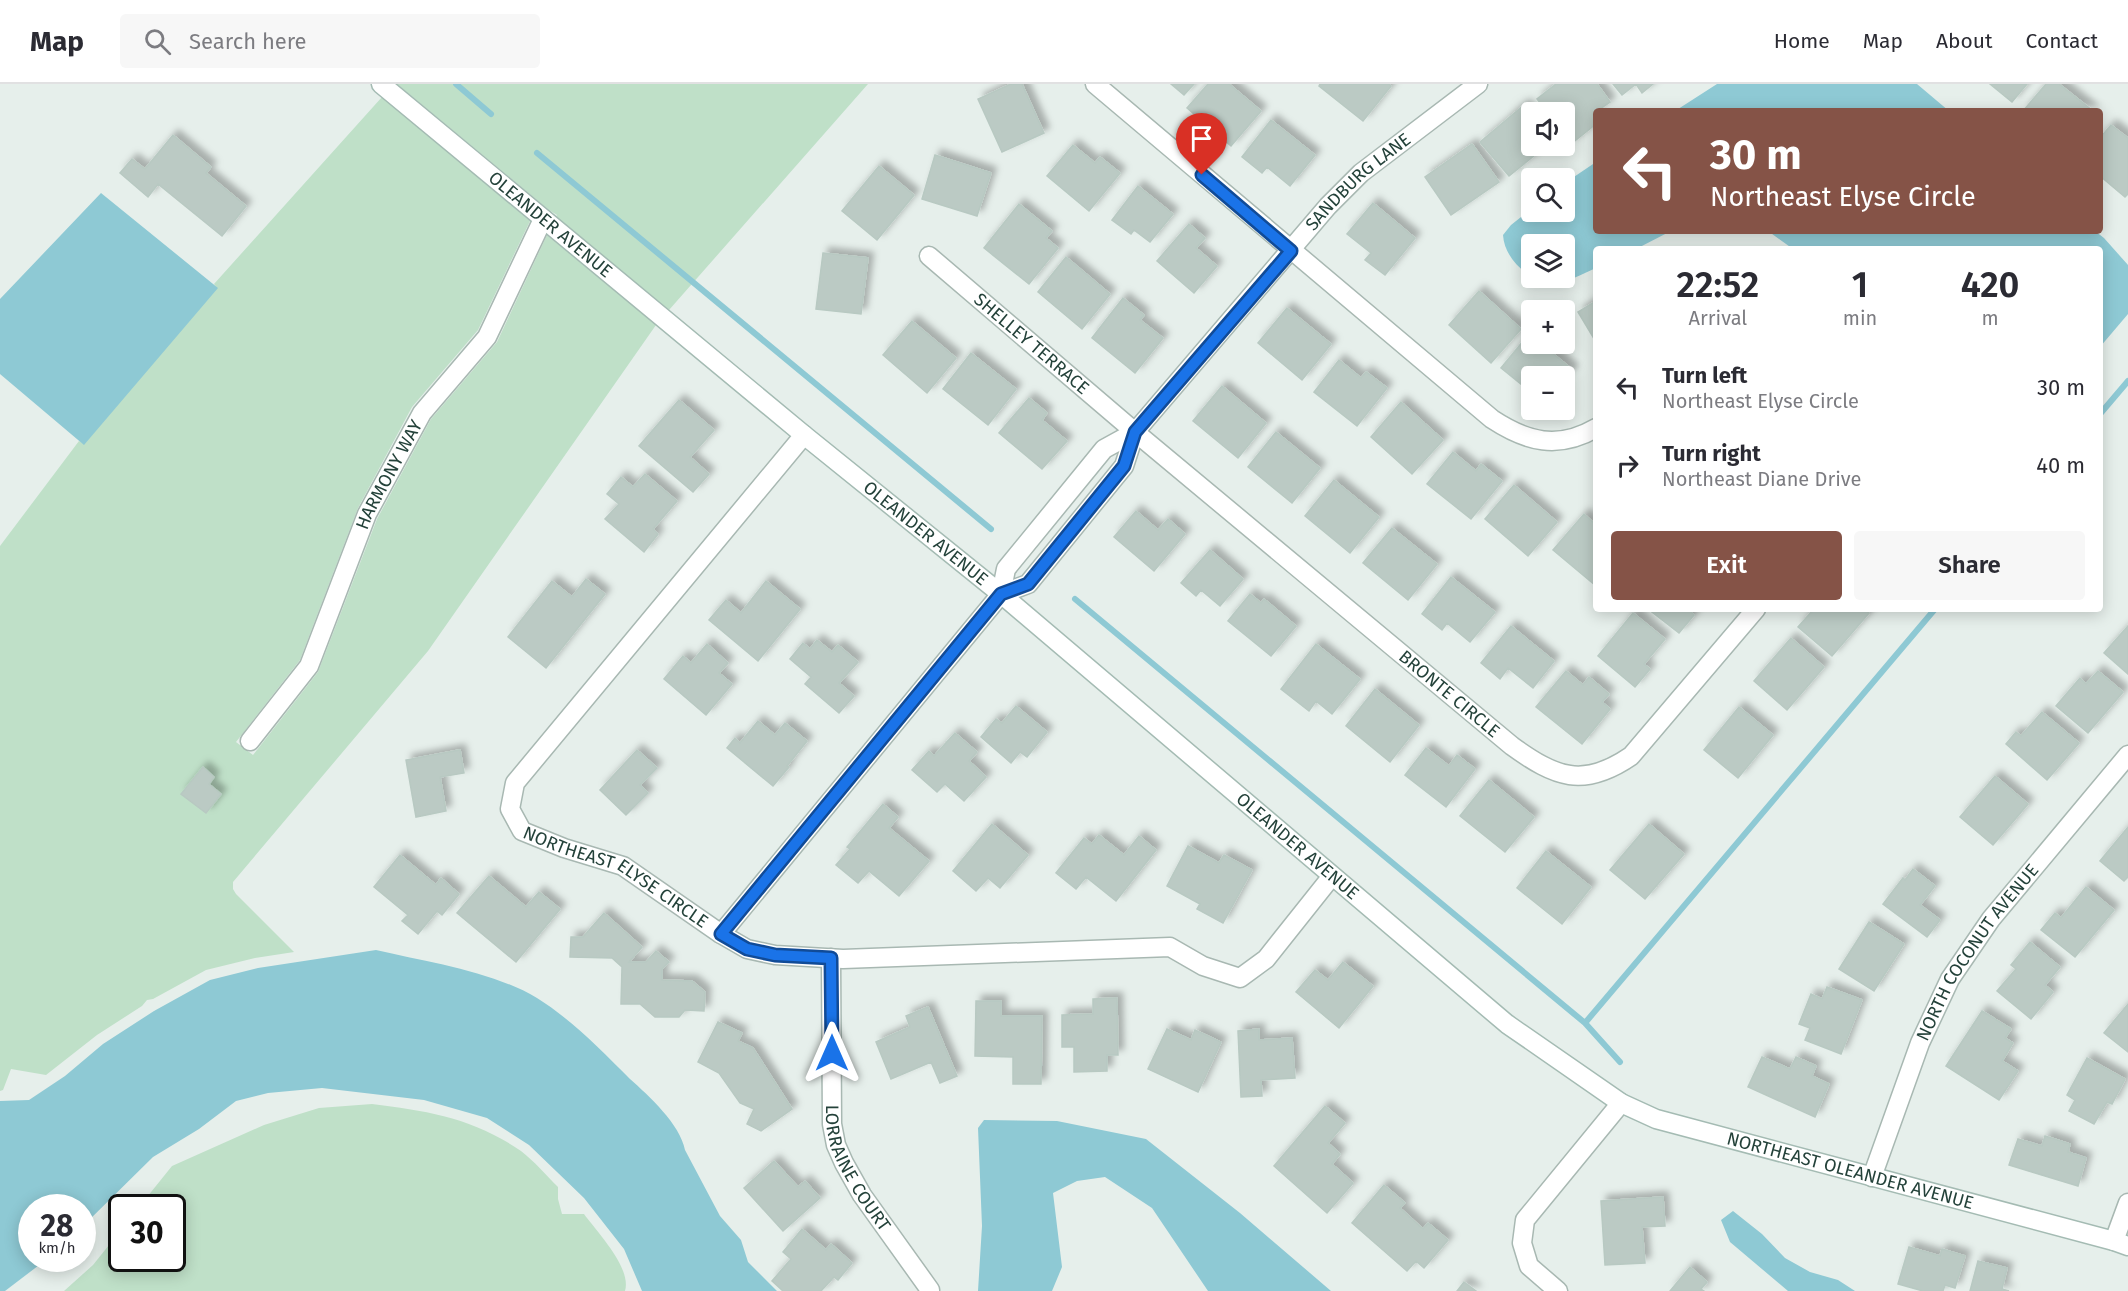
<!DOCTYPE html>
<html lang="en">
<head>
<meta charset="utf-8">
<style>
  body { margin:0; font-family:"Fira Sans",sans-serif; background:#f7f7f7; color:#2b2b33; height:100vh; display:flex; flex-direction:column; font-size:22px; white-space:nowrap }
  * { box-sizing:border-box; margin:0 }
  p { font-size:20px; color:#7c7c81 }
  .icon { flex:none; width:33px; height:33px; fill:none; stroke:currentColor; stroke-width:2; stroke-linecap:round; stroke-linejoin:round }
  .map { position:relative; flex:1; overflow:hidden }
  .drawer { position:absolute; left:1593px; top:162px; width:510px; height:366px; display:flex; flex-direction:column; background:#fff; border-radius:6px; box-shadow:0 3px 15px #0003 }
  .drawer>* { flex:none }
  .hud { position:absolute; left:1593px; top:24px; width:510px; height:126px; border-radius:6px; box-shadow:0 3px 15px #0003; background:#855347; color:#fff; overflow:hidden }
  .buttons { position:absolute; left:1521px; top:18px; display:grid; gap:12px }
  .buttons a { display:grid; place-items:center; width:54px; height:54px; border-radius:6px; background:#fff; box-shadow:0 3px 15px #0003; font-size:30px }
  .speed { position:absolute; left:18px; top:1110px; display:flex; gap:12px; font-size:30px; font-weight:700; text-align:center }
  .speed>* { display:grid; place-content:center; width:78px; height:78px; border-radius:50%; background:#fff; box-shadow:0 3px 15px #0003; line-height:1 }
  .speed small { font-size:15px; font-weight:400 }
  .speed .limit { border:3px solid #111; border-radius:9px; background:#fff; color:#111 }
  .pin { position:absolute; display:grid; place-items:center; width:51px; height:51px; color:#fff; margin:-62px -26px; border-radius:50% 50% 50% 0; rotate:-45deg; box-shadow:0 0 6px #0007 }
  .pin .icon { rotate:45deg }
  .me { position:absolute; width:66px; margin:-33px; rotate:0deg; stroke-linejoin:round; filter:drop-shadow(0 0 4px #0008) }
  .turn { display:flex; align-items:center; gap:21px; height:126px; padding:0 18px; font-size:27px }
  .turn .icon { width:78px; height:78px; stroke-width:2.5 }
  .turn b { display:block; font-size:42px; line-height:51px }
  .eta { display:flex; justify-content:space-evenly; align-items:center; height:102px; text-align:center }
  .eta b { font-size:36px; font-weight:600; line-height:42px }
  .primary-button { display:flex; gap:12px; margin-top:auto; padding:12px 18px }
  .primary-button a { flex:1; height:69px; border-radius:6px; background:#855347; color:#fff; font-size:24px; font-weight:600; line-height:69px; text-align:center }
  .primary-button a+a { background:#f7f7f7; color:#2b2b33 }
  ul { padding:0; list-style:none }
  li { display:flex; align-items:center; gap:18px; height:78px; padding:0 18px }
  li div { flex:1 }
  li b { display:block; font-size:22px }
  li em { font-style:normal }
  header { display:flex; align-items:center; gap:36px; box-sizing:border-box; height:84px; padding:0 30px; background:#fff; border-bottom:2px solid #e1e1e2 }
  header strong { font-size:28px }
  nav { display:flex; gap:33px; margin-inline-start:auto; font-size:21px }
  .search { width:420px; height:54px; background:#f7f7f7; display:flex; align-items:center; gap:15px; box-sizing:border-box; padding:0 21px; border-radius:6px; color:#7c7c81; font-size:22px }
  .map>svg:first-child { display:block }
  .green { fill:#bfe0c8 }
  .water { fill:#8ec9d4 }
  .lines { fill:none; stroke-linecap:round; stroke-linejoin:round }
  .stream { stroke:#8ec9d4; stroke-width:6 }
  .building { fill:#bbcac4; stroke:#b8c9c2; stroke-width:1.5; filter:url(#shadow) }
  .street-casing { stroke:#a8b8b2; stroke-width:21 }
  .secondary-casing { stroke:#a4bbb3; stroke-width:21 }
  .street { stroke:#fff; stroke-width:18 }
  .secondary { stroke:#fff; stroke-width:18 }
  .route-casing { stroke:#114b97; stroke-width:15 }
  .route { stroke:#1a73e8; stroke-width:10 }
  .labels { text-anchor:middle; dominant-baseline:central; stroke-width:4.5; stroke-linejoin:round; paint-order:stroke }
  .street-label { font-size:18px; fill:#24423a; stroke:#f7fbf9 }
</style>
</head>
<body>
<header>
<strong>Map</strong>
<div class="search"><svg class="icon" aria-label="search" viewBox="0 0 24 24"><circle cx="10" cy="10" r="6"/><path d="M15 15l6 6"/></svg>Search here</div>
<nav><a>Home</a><a>Map</a><a>About</a><a>Contact</a></nav>
</header>
<div class="map">
<svg width="2128" height="1207" viewBox="0 0 2128 1207">
  <defs>
    <filter id="shadow"><feDropShadow dx="5.5" dy="-5.5" stdDeviation="3" flood-color="#0004"/></filter>
  </defs>
  <rect width="100%" height="100%" fill="#e6efeb"/>
  <path class="green" d="M397,0H868L669,226L556,133L557,131L549,126Z
    M382,13L530,137L478,246L412,323L358,424L300,576L236,658L253,671L318,588L377,435L431,335L497,258L547,151L656,241L428,567L233,798V805L236,810L294,868L255,874L206,886L153,915L147,916L142,922L97,951L46,991L11,985L3,1006L0,1007V462L79,357L84,360L217,204L214,200Z
    M372,1020C428,1027 473,1034 521,1067C534,1077 546,1091 558,1103V1115L562,1130H584C597,1148 632,1184 625,1207H64L93,1181L121,1146L122,1174H172V1124L139,1123L172,1082L264,1041L319,1024Z"/>
  <path class="water" d="M1717,0H1917L1949,27H1675Z
    M1596,78V147H1671L1636,165H1596V184C1575,193 1557,206 1535,194H1564V160H1532L1531,192C1516,183 1504,168 1503,151L1511,141L1531,125L1532,128H1564L1565,99Z
    M101,109L218,204L84,361L0,290V215Z
    M1768,147H2095L2104,154L2128,181V230L2100,263V165H1793Z
    M376,866C427,878 492,887 537,914C572,936 601,966 630,995C649,1012 680,1040 685,1066L720,1132L741,1156L748,1178L777,1207H642L624,1165L584,1114L529,1061L487,1034L424,1016L322,1004L268,1009L236,1017L199,1045L153,1073L83,1142L82,1124H32V1174L47,1175L5,1207H0V1017L29,1016L65,992L103,960L154,927L210,896L258,884Z
    M984,1036L1057,1037L1146,1055L1240,1129L1331,1207H1208L1152,1124L1105,1093L1077,1097L1053,1109L1062,1183L1052,1207H978L982,1142L978,1044Z
    M1733,1127L1762,1150L1785,1174L1810,1188L1838,1196L1855,1207H1788L1730,1158L1721,1136Z"/>
  <g class="lines">
    <path class="stream" d="M456,0L491,30
      M537,69L991,445
      M2100,330L2128,297
      M1075,515L1585,939L1620,978
      M1585,939L1935,525"/>
  </g>
  <path class="building" d="M1011,0H1022L1044,49L1002,68L978,15Z
    M1171,0H1194L1184,11Z
    M1208,0H1229L1261,27L1231,62L1187,24Z
    M1320,0H1389L1391,2L1363,37L1319,2Z
    M1556,0H1597L1610,18L1593,30L1596,34V40L1571,60L1564,51V28H1547L1537,15Z
    M1613,0H1653L1642,9L1636,0L1622,11Z
    M1990,0H2027L2012,18Z
    M2046,0H2059L2093,27H2023Z
    M1524,21L1532,30V62H1546L1509,92L1480,58Z
    M1271,36L1315,71L1290,102L1267,83L1262,89L1242,73Z
    M2111,41L2128,54V110L2125,113L2100,92V54Z
    M173,51L211,83L206,89L246,122L222,152L158,100L148,113L120,89L132,75L145,85Z
    M1472,60L1499,98L1451,131L1425,93Z
    M1073,61L1095,79L1100,73L1120,89L1089,127L1047,92Z
    M935,71L991,89L977,132L922,115Z
    M879,82L914,111L877,156L842,127Z
    M1138,102L1173,130L1150,158L1134,146L1131,150L1112,136Z
    M1373,119L1415,154L1385,191L1365,176L1371,169L1347,150Z
    M1019,120L1052,147L1046,154L1058,164L1029,200L984,164Z
    M1189,140L1205,154L1196,164L1217,182L1194,209L1157,177Z
    M823,169L868,174L861,230L816,225Z
    M1066,173L1110,210L1082,245L1038,208Z
    M1479,207L1521,245L1491,279L1449,241Z
    M1123,214L1144,231L1140,236L1163,254L1135,289L1092,254Z
    M1596,217V258L1578,228Z
    M1287,224L1331,260L1302,296L1258,259Z
    M912,237L956,274L927,309L883,271Z
    M1529,250L1532,252V260H1541L1573,286L1564,296V292H1532V309L1501,284Z
    M971,269L1016,305L988,341L943,305Z
    M1339,276L1361,294L1366,288L1387,304L1357,342L1314,308Z
    M1222,302L1266,339L1238,374L1193,337Z
    M1029,314L1047,329L1042,336L1067,357L1042,385L999,349Z
    M679,316L714,346L690,373L709,390L693,408L639,362Z
    M1401,318L1443,356L1412,390L1371,353Z
    M1276,348L1320,384L1292,419L1248,383Z
    M1453,368L1476,387L1481,380L1502,397L1471,435L1427,400Z
    M645,390L677,417L653,445L658,450L644,468L605,435L619,420L607,410L621,393L633,403Z
    M1334,396L1379,433L1350,469L1305,432Z
    M1514,401L1557,438L1528,472L1485,435Z
    M1136,427L1158,446L1168,435L1185,450L1154,487L1114,453Z
    M1584,430L1596,441V502L1553,466Z
    M1392,444L1437,480L1408,516L1363,479Z
    M1210,466L1243,495L1220,522L1201,506L1196,512L1181,499Z
    M1451,493L1495,528L1470,558L1447,539L1442,546L1422,530Z
    M586,495L605,510L546,584L508,553L552,497L572,513Z
    M766,497L800,525L758,577L709,536L726,516L741,529Z
    M1250,510L1261,519L1264,515L1296,542L1271,572L1228,537Z
    M1648,525H1690L1689,526L1694,531L1679,549Z
    M1814,525H1864L1869,529L1832,572L1798,543Z
    M1633,529L1665,555L1644,580L1650,585L1635,603L1598,572Z
    M1511,542L1554,577L1533,604L1508,584L1500,595L1481,579Z
    M2128,542V590L2104,569Z
    M1791,554L1824,583L1787,626L1754,597Z
    M817,556L832,568L838,561L858,578L839,599L854,612L839,629L805,600L811,593L790,575L803,559L810,565Z
    M707,560L728,579L719,589L732,600L706,631L664,595L683,572L691,579Z
    M1316,560L1360,595L1332,630L1316,617L1309,627L1281,605Z
    M1566,587L1583,601L1589,593L1609,610L1602,618L1610,625L1582,660L1536,623Z
    M2098,587L2123,608L2088,649L2056,622L2080,594L2086,600Z
    M1375,605L1419,641L1390,678L1346,642Z
    M1016,622L1047,648L1027,673L1020,668L1011,679L981,653L996,635L1002,639Z
    M1739,623L1773,651L1738,694L1704,666Z
    M2042,628L2079,659L2047,696L2006,660L2016,648L2021,652Z
    M758,637L775,651L785,639L807,657L787,682L789,683L773,702L727,664L735,654L740,659Z
    M955,649L977,668L969,677L986,693L964,717L945,700L937,708L912,686L929,667L934,672Z
    M1426,664L1449,682L1457,671L1475,685L1446,723L1405,691Z
    M460,666L464,689L440,693L446,727L416,733L406,676Z
    M637,666L657,684L640,701L648,709L626,731L600,706Z
    M203,683L214,693L209,700L221,710L206,729L181,710Z
    M1995,692L2028,720L1993,761L1960,733Z
    M1489,696L1534,733L1505,768L1460,732Z
    M883,720L898,733L889,744L929,777L899,812L869,787L858,799L836,781L850,765L847,763Z
    M992,740L1028,771L1000,804L988,794L976,807L953,787Z
    M1649,740L1684,770L1645,815L1610,786Z
    M2128,743V793L2124,797L2100,777Z
    M1099,751L1124,771L1139,752L1156,766L1116,817L1086,793L1076,805L1056,789L1084,754L1092,760Z
    M1188,762L1219,779L1224,771L1252,786L1223,839L1197,825L1200,820L1167,802Z
    M1546,767L1591,803L1562,840L1517,804Z
    M400,771L436,801L441,794L459,810L442,831L437,827L418,850L402,837L408,831L374,803Z
    M1913,785L1935,802L1920,821L1940,836L1927,853L1883,820L1903,794L1905,796Z
    M489,792L526,823L539,808L560,825L516,878L457,829Z
    M2086,803L2114,826L2075,873L2041,846L2055,829L2061,834Z
    M604,829L642,863L629,878H646L656,867L669,878L662,885V896L692,897L705,908L704,927L685,926L679,933H655L640,920H621L622,883L612,874L570,873L571,853H583Z
    M1869,838L1904,860L1874,907L1839,885Z
    M2030,858L2060,883L2045,901L2053,908L2031,935L1997,907L2016,885L2011,881Z
    M1343,878L1373,902L1339,944L1296,908L1315,886L1328,896Z
    M1827,903L1862,916L1841,970L1805,956L1810,944L1799,940L1811,910L1822,915Z
    M1117,914L1118,971H1107V987L1074,988V963H1062V931L1093,930V915Z
    M976,917H1001V932H1042L1041,1000H1013V973L975,972Z
    M2128,920V968L2104,949Z
    M928,923L957,992L940,999L931,978L891,995L876,958L910,943L906,932Z
    M1982,927L2011,945L2005,954L2013,959L2002,977L2018,987L1999,1016L1946,982Z
    M718,938L742,949L738,957L753,964L792,1025L761,1047L747,1040L754,1025L740,1019L719,989L698,978Z
    M1167,945L1191,956L1195,946L1221,958L1198,1008L1148,985Z
    M1259,945V956L1292,954L1295,994L1261,996L1262,1012L1241,1013L1238,947Z
    M1762,973L1790,985L1796,973L1816,982L1812,992L1829,1000L1815,1033L1748,1003Z
    M2087,974L2125,995L2112,1020L2107,1018L2094,1040L2069,1027L2075,1016L2067,1011Z
    M1325,1022L1345,1039L1328,1059L1340,1070L1332,1080L1353,1099L1327,1129L1274,1082Z
    M2045,1052L2070,1060L2068,1068L2086,1074L2078,1102L2009,1081L2018,1055L2042,1062Z
    M774,1077L798,1103L805,1097L820,1114L783,1147L744,1104Z
    M1384,1101L1405,1119L1400,1124L1423,1145L1428,1139L1448,1156L1424,1184L1416,1177L1407,1187L1352,1139Z
    M1663,1113L1665,1142L1642,1143L1645,1179L1605,1181L1601,1117Z
    M802,1145L826,1166L831,1160L852,1179L838,1196L834,1193L821,1207H783L772,1197L791,1175L783,1168Z
    M1909,1163L1940,1172L1942,1165L1965,1172L1955,1204L1945,1201L1943,1207H1923L1898,1200Z
    M1978,1177L2007,1184L2002,1205L2009,1207H1970Z
    M1690,1183L1707,1198L1701,1205L1704,1207H1670Z
    M1464,1198L1476,1207H1457Z"/>
  <g class="lines">
    <g class="street-casing">
      <g id="street">
        <path d="M1095,0L1492,335C1527,358 1558,366 1596,344"/>
        <path id="s1" d="M929,172L1135,348L1512,662C1555,693 1583,705 1631,672L1756,525"/>
        <path id="s2" d="M804,351L515,699L510,725L522,747L564,764L623,782L721,850L747,865L775,871L843,875L1170,863L1203,882L1240,894L1266,875L1332,792"/>
        <path d="M1001,510L1028,500L1124,382L1135,348"/>
        <path id="s3" d="M250,657L309,582L367,430L422,329L487,253L543,135"/>
        <path id="s4" d="M721,850L1001,510L1006,485L1104,365L1135,348L1328,122L1361,89L1478,0"/>
        <path id="s5" d="M831,874L832,1040L836,1061L844,1079L862,1111L930,1206"/>
        <path id="s6" d="M1872,1093L1920,959L1950,895L1991,835L2128,671"/>
        <path d="M2114,1157L2128,1119"/>
        <path d="M1558,1207L1529,1182L1522,1159L1525,1136L1621,1019"/>
      </g>
    </g>
    <g class="secondary-casing">
      <g id="secondary">
        <path id="s7" d="M381,0L804,351L1001,510L1507,940L1621,1019L1656,1035L2114,1157L2128,1162"/>
      </g>
    </g>
    <use href="#street" class="street"/>
    <use href="#secondary" class="secondary"/>
  </g>
  <g class="lines">
    <g class="route-casing">
      <path id="route" d="M832,969L831,874L775,871L747,865L721,850L1001,510L1028,500L1124,382L1135,348L1291,167L1202,91"/>
    </g>
    <use href="#route" class="route"/>
  </g>
  <g class="labels">
    <g class="street-label">
      <text stroke="none"><textPath href="#s4" startOffset="992">SANDBURG LANE</textPath></text>
      <text stroke="none"><textPath href="#s7" startOffset="220">OLEANDER AVENUE</textPath></text>
      <text stroke="none"><textPath href="#s1" startOffset="135">SHELLEY TERRACE</textPath></text>
      <text stroke="none"><textPath href="#s3" startOffset="303">HARMONY WAY</textPath></text>
      <text stroke="none"><textPath href="#s7" startOffset="706">OLEANDER AVENUE</textPath></text>
      <text stroke="none"><textPath href="#s1" startOffset="680">BRONTE CIRCLE</textPath></text>
      <text stroke="none"><textPath href="#s7" startOffset="1192">OLEANDER AVENUE</textPath></text>
      <text stroke="none"><textPath href="#s2" startOffset="609">NORTHEAST ELYSE CIRCLE</textPath></text>
      <text stroke="none"><textPath href="#s6" startOffset="250">NORTH COCONUT AVENUE</textPath></text>
      <text stroke="none"><textPath href="#s5" startOffset="216">LORRAINE COURT</textPath></text>
      <text stroke="none"><textPath href="#s7" startOffset="1845">NORTHEAST OLEANDER AVENUE</textPath></text>
    </g>
  </g>
</svg>
<div class="buttons">
<a><svg class="icon" aria-label="sound" viewBox="0 0 24 24"><path d="M4 9h4l5-4v14l-5-4H4zM17 9q2 3 0 6"/></svg></a>
<a><svg class="icon" aria-label="search" viewBox="0 0 24 24"><circle cx="10" cy="10" r="6"/><path d="M15 15l6 6"/></svg></a>
<a><svg class="icon" aria-label="layers" viewBox="0 0 24 24"><path d="M12 4l9 5-9 5-9-5zM3 14l9 5 9-5"/></svg></a>
<a>+</a>
<a>−</a>
</div>
<div class="speed"><div>28<small>km/h</small></div><div class="limit">30</div></div>
<div class="pin" style="left:1202px;top:91px;background:#d93025"><svg class="icon" aria-label="arrive" viewBox="0 0 24 24"><path d="M6 21V4h12l-3 4 3 4H6"/></svg></div>
<svg class="me" style="left:832px;top:969px" viewBox="-20 -20 40 40"><path d="M0-17L14 15 0 8-14 15z" fill="#1a73e8" stroke="#fff" stroke-width="4"/></svg>
<div class="hud">
<div class="turn"><svg class="icon" aria-label="left" viewBox="0 0 24 24"><path d="M17 20v-9H6M10 6l-5 5 5 5"/></svg><div><b>30 m</b>Northeast Elyse Circle</div></div>
</div>
<section class="drawer">
<div class="eta">
<div><b>22:52</b><p>Arrival</p></div>
<div><b>1</b><p>min</p></div>
<div><b>420</b><p>m</p></div>
</div>
<ul>
<li><svg class="icon" aria-label="left" viewBox="0 0 24 24"><path d="M17 20v-9H6M10 6l-5 5 5 5"/></svg><div><b>Turn left</b><p>Northeast Elyse Circle</p></div><em>30 m</em></li>
<li><svg class="icon" aria-label="right" viewBox="0 0 24 24"><path d="M7 20v-9h11M14 6l5 5-5 5"/></svg><div><b>Turn right</b><p>Northeast Diane Drive</p></div><em>40 m</em></li>
</ul>
<div class="primary-button"><a>Exit</a><a>Share</a></div>
</section>
</div>
</body>
</html>
